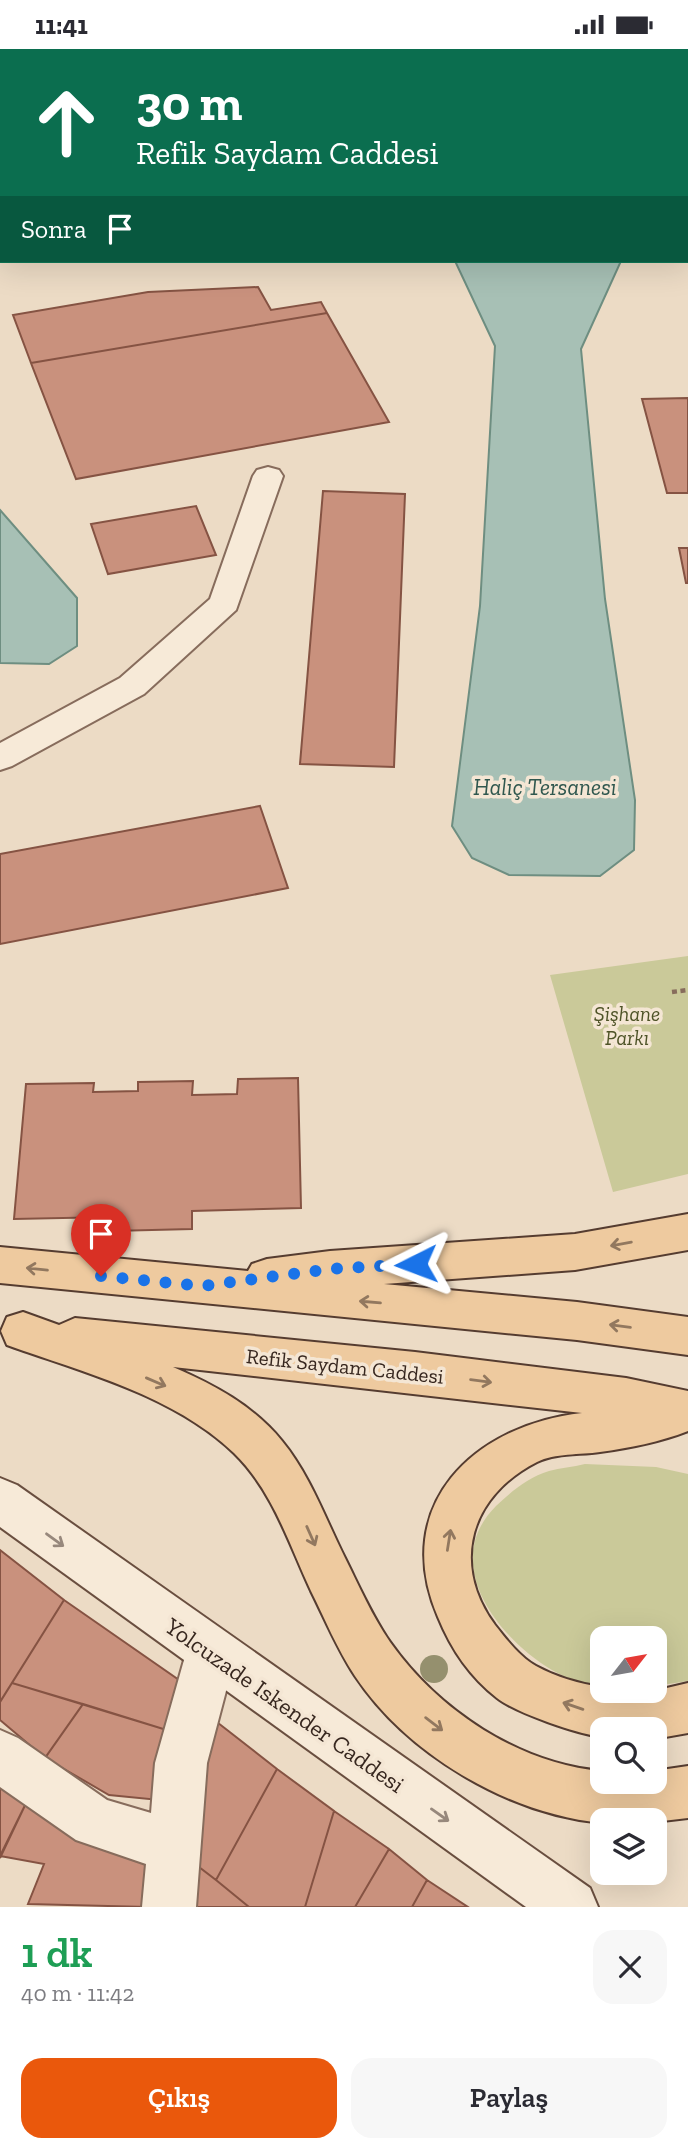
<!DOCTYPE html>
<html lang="tr">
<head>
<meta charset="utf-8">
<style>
  body { margin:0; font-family:"Zilla Slab",serif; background:#f7f7f7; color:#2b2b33; height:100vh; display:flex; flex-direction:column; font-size:26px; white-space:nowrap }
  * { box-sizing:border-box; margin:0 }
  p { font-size:23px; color:#7c7c81 }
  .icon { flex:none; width:38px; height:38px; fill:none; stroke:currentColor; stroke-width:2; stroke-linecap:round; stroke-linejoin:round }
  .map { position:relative; height:1858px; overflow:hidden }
  .sheet { display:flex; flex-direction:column; background:#fff; flex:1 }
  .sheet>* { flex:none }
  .top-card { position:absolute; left:0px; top:0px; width:690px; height:214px; box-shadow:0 7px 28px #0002; background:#0b6e4f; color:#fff; overflow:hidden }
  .needle { width:46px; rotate:59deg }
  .tools { position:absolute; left:590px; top:1577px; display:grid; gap:14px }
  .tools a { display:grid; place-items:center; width:77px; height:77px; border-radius:14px; background:#fff; box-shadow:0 7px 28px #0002; font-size:35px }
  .pin { position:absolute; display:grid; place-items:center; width:60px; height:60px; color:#fff; margin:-72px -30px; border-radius:50% 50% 50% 0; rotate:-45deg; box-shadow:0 0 7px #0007 }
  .pin .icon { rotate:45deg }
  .me { position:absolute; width:77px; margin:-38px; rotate:267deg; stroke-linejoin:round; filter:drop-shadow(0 0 5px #0008) }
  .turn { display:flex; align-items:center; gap:24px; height:147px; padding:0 21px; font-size:32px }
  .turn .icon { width:91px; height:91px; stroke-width:2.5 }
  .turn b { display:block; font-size:49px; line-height:60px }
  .then { display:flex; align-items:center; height:66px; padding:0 21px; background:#0003; gap:14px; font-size:26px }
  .round { display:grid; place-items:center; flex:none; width:74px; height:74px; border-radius:21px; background:#f7f7f7 }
  .summary { display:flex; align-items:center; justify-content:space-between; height:119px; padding:0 21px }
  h1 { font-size:42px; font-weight:600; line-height:52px; color:#1e9e55 }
  .action { display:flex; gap:14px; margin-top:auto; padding:14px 21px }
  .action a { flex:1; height:80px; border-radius:21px; background:#ea580c; color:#fff; font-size:28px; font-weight:600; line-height:80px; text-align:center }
  .action a+a { background:#f7f7f7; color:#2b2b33 }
  .status { display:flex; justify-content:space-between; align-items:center; height:49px; padding:0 35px; background:#fff; direction:ltr }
  .status svg { height:19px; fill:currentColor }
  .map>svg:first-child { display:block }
  .green { fill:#cac999 }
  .water { fill:#a7c0b5; stroke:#6e8e81; stroke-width:2 }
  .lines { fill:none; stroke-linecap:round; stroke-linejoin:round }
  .ferry { stroke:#2f574e; stroke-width:2; stroke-dasharray:6 5; stroke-linecap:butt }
  .building { fill:#c9917d; stroke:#855343; stroke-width:2 }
  .street-casing { stroke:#876c5c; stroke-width:4 }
  .secondary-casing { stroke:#694e3f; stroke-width:4 }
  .primary-casing { stroke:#553c30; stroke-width:4 }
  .path { stroke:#876c5c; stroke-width:4.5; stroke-dasharray:5 3.5; stroke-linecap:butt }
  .street { fill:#f7ead8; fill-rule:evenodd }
  .secondary { fill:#f7ead8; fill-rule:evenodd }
  .primary { fill:#eeca9f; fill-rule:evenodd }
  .tree { fill:#95906e }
  .oneway { stroke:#92785f }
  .oneway2 { stroke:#97887c }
  .route { stroke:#1a73e8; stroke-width:12; stroke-dasharray:0 21.6 }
  .labels { text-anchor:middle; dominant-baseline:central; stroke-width:7; stroke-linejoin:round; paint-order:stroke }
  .park-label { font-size:21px; font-style:italic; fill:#4e5327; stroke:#f4e6d4 }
  .street-label { font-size:21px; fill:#37271f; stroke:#f4e6d4 }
  .water-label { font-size:23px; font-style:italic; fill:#2f574e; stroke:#f4e6d4 }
  .near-street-label { font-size:24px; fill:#37271f; stroke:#f4e6d4 }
</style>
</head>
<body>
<div class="status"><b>11:41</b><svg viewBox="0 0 49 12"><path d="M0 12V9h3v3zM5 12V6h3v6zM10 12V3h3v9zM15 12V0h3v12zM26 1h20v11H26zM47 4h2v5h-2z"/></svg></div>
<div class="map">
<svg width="688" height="1858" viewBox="0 0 688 1858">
  <rect width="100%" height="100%" fill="#ecdbc5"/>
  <path class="green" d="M688,907V1125L613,1143L550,926Z
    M585,1415L656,1418L688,1425V1632L655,1637L654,1589H602V1640C585,1635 567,1630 552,1621C498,1589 439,1514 496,1457C511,1443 528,1428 549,1422C560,1419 573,1418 585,1415Z"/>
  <path class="water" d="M0,0H688V169V2H2L0,211Z
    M455,212H621L581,300L605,550L635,751L634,801L600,827L509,826L472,809L452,777L480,557L495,297Z
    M0,461L77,549V597L49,615L0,614Z"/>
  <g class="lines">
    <path class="ferry" d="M65,2L80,0"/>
  </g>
  <path class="building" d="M258,238L271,261L321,253L327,264L31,314L13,266L148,243Z
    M327,264L389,373L76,430L31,314Z
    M688,349V444H667L642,350Z
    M323,442L405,445L394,718L300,715Z
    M196,457L216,506L108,525L91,475Z
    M679,499H688V534H686Z
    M260,757L288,839L0,895V805Z
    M298,1029L301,1159L192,1162V1180L112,1182V1168L14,1170L26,1035L94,1034L93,1043L138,1042V1033L193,1032L192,1046L237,1045L238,1030Z
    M0,1501L64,1551L0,1653Z
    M64,1551L179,1631L173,1683L12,1634Z
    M12,1634L83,1655L45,1709L0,1671V1653Z
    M83,1655L173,1683L169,1752L109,1746L45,1709Z
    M213,1670L277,1720L216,1831L186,1808Z
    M277,1720L334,1762L305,1858H249L216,1831Z
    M0,1731L28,1750L0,1809Z
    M28,1750L154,1816L148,1858L28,1855L44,1815L0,1807Z
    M334,1762L389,1800L355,1858H305Z
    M389,1800L427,1831L412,1858H355Z
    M186,1808L216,1831L249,1858H177Z
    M427,1831L468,1858H412Z"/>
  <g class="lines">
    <g class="street-casing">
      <path id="street" d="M268,418L279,421L283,427L236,561L144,645L12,717L0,721V694L120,629L210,550L253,427L257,421Z
        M211,1580L229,1587L236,1604L207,1714L196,1858H142L146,1815L76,1791L0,1738V1681L18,1689L107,1751L151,1764L155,1714L186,1604L193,1587Z"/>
    </g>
    <g class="secondary-casing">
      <path id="secondary" d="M0,1429L17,1436L590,1839L598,1858H526L0,1478Z"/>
    </g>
    <g class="primary-casing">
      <path id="primary" d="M688,1165V1201L575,1221L384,1235L577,1253L688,1268V1306L577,1291L0,1234V1198L248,1222L252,1215L267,1210L330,1202L575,1185Z
        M23,1263L59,1276L75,1269L415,1303L626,1329L688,1342V1382C660,1393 629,1399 600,1403C580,1406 555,1404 537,1413C470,1447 450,1515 495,1576C506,1590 521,1609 536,1617C556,1628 580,1635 602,1638V1642H654L688,1634V1684L654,1690V1680H602V1688C578,1685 516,1664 497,1649C470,1628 451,1600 438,1568C390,1456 474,1376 582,1364L173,1318C213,1335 254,1357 282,1392C310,1426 325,1469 345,1509C359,1537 372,1567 390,1593C438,1661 519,1715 602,1722V1732H654V1722L688,1717V1769L654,1773V1771H602V1774C508,1765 407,1705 355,1627C337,1600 325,1570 311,1542C289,1495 273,1442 234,1404C173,1346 85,1324 7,1296L1,1282L7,1268Z"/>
    </g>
    <path class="path" d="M672,943L688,941"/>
    <use href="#street" class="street"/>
    <use href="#secondary" class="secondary"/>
    <use href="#primary" class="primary"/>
  </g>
  <circle class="tree" cx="434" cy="1620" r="14"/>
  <defs><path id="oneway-shaft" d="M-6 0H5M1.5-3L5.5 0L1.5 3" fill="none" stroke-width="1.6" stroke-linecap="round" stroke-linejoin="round" transform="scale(1.75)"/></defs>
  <g class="oneway">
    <use href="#oneway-shaft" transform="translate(621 1195) rotate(170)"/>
    <use href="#oneway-shaft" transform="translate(37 1220) rotate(-174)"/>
    <use href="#oneway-shaft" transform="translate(370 1253) rotate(-175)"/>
    <use href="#oneway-shaft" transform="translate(620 1277) rotate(-173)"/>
    <use href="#oneway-shaft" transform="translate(481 1332) rotate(7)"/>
    <use href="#oneway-shaft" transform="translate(156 1333) rotate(23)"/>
    <use href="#oneway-shaft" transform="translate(311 1487) rotate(66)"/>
    <use href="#oneway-shaft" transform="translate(449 1491) rotate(-81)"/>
    <use href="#oneway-shaft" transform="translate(573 1657) rotate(-161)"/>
    <use href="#oneway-shaft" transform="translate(434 1675) rotate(37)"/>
  </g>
  <g class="oneway2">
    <use href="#oneway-shaft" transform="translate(55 1491) rotate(36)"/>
    <use href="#oneway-shaft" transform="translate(440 1766) rotate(35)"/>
  </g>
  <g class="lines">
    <path class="route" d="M101,1227L202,1237L330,1220L416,1215"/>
  </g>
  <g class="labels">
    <g class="park-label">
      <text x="627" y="964">Şişhane<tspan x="627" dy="24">Parkı</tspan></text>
    </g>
    <g class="street-label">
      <text transform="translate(345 1317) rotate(6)">Refik Saydam Caddesi</text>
    </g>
    <g class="water-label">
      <text x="545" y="738">Haliç Tersanesi</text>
    </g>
    <g class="near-street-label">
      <text transform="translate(285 1656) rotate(35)">Yolcuzade Iskender Caddesi</text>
    </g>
  </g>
</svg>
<div class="tools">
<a><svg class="needle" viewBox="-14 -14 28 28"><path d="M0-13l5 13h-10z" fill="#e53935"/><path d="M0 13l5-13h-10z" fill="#7c7c81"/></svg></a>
<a><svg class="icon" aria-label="search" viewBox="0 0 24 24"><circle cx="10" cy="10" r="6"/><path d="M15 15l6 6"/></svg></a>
<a><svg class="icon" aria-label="layers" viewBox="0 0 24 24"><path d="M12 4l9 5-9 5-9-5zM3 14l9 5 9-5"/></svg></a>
</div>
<div class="pin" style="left:101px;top:1227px;background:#d93025"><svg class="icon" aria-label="arrive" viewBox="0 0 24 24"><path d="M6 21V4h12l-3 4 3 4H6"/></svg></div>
<svg class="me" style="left:416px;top:1215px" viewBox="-20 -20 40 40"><path d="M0-17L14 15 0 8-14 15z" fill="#1a73e8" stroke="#fff" stroke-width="4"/></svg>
<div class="top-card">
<div class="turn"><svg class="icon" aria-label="ahead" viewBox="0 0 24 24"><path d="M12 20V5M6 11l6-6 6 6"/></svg><div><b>30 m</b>Refik Saydam Caddesi</div></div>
<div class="then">Sonra<svg class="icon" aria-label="arrive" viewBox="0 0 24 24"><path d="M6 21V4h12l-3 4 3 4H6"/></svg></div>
</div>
</div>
<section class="sheet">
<div class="summary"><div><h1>1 dk</h1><p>40 m · 11:42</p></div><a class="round"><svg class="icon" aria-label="close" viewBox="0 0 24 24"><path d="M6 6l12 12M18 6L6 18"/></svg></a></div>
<div class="action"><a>Çıkış</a><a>Paylaş</a></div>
</section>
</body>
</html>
